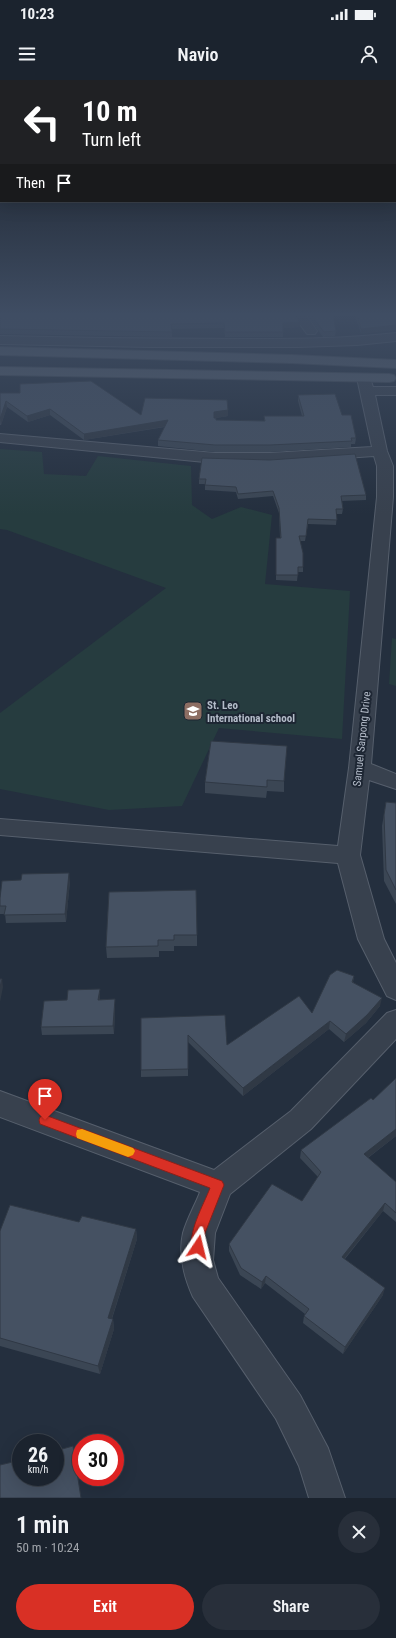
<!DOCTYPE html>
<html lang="en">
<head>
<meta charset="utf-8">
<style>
  body { margin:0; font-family:"Roboto Condensed",sans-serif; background:#282f3a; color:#f1f3f6; height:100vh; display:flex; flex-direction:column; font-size:15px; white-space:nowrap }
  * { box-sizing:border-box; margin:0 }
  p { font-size:13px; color:#a0a4aa }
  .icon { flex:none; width:22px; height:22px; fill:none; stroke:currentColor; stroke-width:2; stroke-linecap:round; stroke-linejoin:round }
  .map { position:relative; height:1418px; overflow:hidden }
  .details { display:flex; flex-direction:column; background:#1b232e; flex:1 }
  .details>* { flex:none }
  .guide { position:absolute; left:0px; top:0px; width:396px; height:122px; box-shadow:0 4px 16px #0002,0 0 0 1px #39404a; background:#202124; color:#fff; overflow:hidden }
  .speed { position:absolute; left:12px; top:1354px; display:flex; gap:8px; font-size:20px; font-weight:700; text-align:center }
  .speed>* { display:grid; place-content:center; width:52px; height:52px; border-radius:50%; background:#1b232e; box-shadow:0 4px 16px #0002,0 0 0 1px #39404a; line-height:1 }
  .speed small { font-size:10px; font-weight:400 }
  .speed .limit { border:6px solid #d22; background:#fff; color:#111 }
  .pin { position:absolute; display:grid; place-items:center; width:34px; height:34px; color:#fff; margin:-41px -17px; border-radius:50% 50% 50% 0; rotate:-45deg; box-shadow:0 0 4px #0007 }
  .pin .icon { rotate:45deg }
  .me { position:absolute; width:44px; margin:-22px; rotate:10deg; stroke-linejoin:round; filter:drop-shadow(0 0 3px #0008) }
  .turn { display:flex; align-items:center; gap:14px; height:84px; padding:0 16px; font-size:18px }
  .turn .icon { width:52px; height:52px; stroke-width:2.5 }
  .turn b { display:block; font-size:28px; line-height:34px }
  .then { display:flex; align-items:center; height:38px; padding:0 16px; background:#0003; gap:8px; font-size:15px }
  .round { display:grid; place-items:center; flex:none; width:42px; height:42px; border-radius:21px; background:#282f3a }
  .summary { display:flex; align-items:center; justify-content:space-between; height:68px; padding:0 16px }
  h1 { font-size:24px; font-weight:600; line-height:30px }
  .action { display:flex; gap:8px; margin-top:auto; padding:8px 16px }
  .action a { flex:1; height:46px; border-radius:24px; background:#d93025; color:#fff; font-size:16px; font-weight:600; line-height:46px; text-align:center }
  .action a+a { background:#282f3a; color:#f1f3f6 }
  .status { display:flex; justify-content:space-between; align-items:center; height:28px; padding:0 20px; background:#1b232e; direction:ltr }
  .status svg { height:11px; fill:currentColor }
  header { display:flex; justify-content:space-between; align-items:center; height:52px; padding:0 16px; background:#1b232e; font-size:18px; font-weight:600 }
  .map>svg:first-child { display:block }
  .green { fill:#263c3f }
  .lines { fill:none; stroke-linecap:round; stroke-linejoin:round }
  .minor-casing { stroke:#565f6c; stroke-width:2 }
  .major-casing { stroke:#414a57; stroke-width:2 }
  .minor { fill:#38414e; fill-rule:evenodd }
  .major { fill:#56606e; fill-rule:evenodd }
  .wall { fill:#3b4654 }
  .shaded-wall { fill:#303945 }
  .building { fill:#455162; stroke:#303945 }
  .route { fill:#d93025; stroke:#8d1f18 }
  .slow { fill:#f59e0b }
  .labels { text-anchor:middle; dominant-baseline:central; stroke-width:4; stroke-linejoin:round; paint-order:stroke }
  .poi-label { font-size:11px; font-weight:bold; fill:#b4bcc9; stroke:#1d2633; text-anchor:start }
  .street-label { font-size:11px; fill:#b4bcc9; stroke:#1d2633 }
</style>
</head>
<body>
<div class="status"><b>10:23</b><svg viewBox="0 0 49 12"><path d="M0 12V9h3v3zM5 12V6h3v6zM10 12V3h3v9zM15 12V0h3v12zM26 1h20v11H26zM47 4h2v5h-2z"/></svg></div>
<header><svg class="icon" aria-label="menu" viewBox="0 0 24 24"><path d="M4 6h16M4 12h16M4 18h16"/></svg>Navio<svg class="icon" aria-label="person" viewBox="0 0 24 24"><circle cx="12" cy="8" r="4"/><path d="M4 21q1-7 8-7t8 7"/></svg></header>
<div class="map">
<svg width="396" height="1418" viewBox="0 0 396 1418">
  <rect width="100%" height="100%" fill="#242f3e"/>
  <path class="green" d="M0,369L42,372L44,394L86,396L98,376L191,386L192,425L212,439L241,427L272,435L265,504L350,511L342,659L219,648L182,726L109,730L0,709V633L166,508L7,450L0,449Z
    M392,558L396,559V606L389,604Z"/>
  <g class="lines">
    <g class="minor-casing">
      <path id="minor" d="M293,235H306L317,251L315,254H307Z
        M396,253V261L357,265L298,267H149L0,264V256C80,258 159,259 239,259C292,259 344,259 396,253Z
        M364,294L369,295L373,307H396V315H375L387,371L393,386V417L371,684L396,694V709L369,700L360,775L384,859L396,883V920L387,916L358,859L338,783L0,755V739L338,766L349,688L377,417V386L374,376L270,383H215L0,362V354L215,373H270L372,367L357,298L359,295Z
        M396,930V959L311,1049L230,1114L215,1153L213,1180L218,1198L300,1315L328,1368L345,1418H309L299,1386L276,1339L193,1217C184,1197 178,1175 183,1153C187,1139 195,1125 200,1112L0,1037V1011L214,1090L291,1031L387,933Z"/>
    </g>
    <g class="major-casing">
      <path id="major" d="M0,267L292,275L396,280V288L292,283L0,275Z
        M0,287L389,294L394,295L396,298L394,301L389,302L0,295Z"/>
    </g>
    <use href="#minor" class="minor"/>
    <use href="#major" class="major"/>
  </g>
  <path class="wall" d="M0,235H295L300,247L283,248V257H225L224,248L172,249V257L0,254Z
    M307,235H333L336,251L335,256L323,257Z
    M355,235H396L361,254Z
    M0,313L141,335L228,330V336L216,338V340L264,341V336H302L298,321V315L342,335L356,358L355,364H351V367L270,372H215L158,366V360L165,347L84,360L50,335L28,342L7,327L1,345H0Z
    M202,378L366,415V420L342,421L343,429L342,434H337L336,445L308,444L305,461H300L303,487V492H298L297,501L276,500V458H280L279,433L273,416L238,419L236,412L205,410V404H199V399Z
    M211,661L284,701V712L267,711L266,718L205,713V702Z
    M386,722L396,723V824L384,801L382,746Z
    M70,801L66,842L6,843L5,834H0V818Z
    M109,812L197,855V866H174V871H159V877L107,878L106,867Z
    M354,896L353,902L380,926L366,943L344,962L329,949L243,1016L188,962V996L141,997V938L227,965L312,933Z
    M100,909V920L115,919V928L114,954L42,955L41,947L67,920Z
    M396,998V1056L368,1078L396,1102V1142L383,1131L345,1179L383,1215L343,1274L303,1243L304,1236L305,1234L265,1203L261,1209L240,1195L229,1171V1164L302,1121L318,1097L300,1078L301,1070L373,1020Z
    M79,1142L136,1149L137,1159L112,1239H113L114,1249L100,1294L0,1266V1151Z"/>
  <path class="shaded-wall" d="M300,242V247L283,248V243Z
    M396,245V250L361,254V249Z
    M6,321L7,327L1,345L0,339Z
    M50,329V335L28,342L27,336Z
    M228,330V336L216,338V344L214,338V332Z
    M168,340V346L84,360V354Z
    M69,793L70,801L66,842L65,834Z
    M2,899L3,907L0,922V907Z
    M100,909V917L99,928L98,920Z
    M382,918L380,926L366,943L344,962L346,954Z
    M115,919V928L114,954L113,946Z
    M330,941L329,949L243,1016V1008Z
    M396,1049V1056L362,1082L364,1074Z
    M385,1123L383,1131L340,1184L342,1177Z
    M136,1149L137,1159L109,1247L108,1238Z
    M266,1196L265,1203L261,1209L262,1202Z
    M385,1208L383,1215L343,1274L345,1267Z
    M113,1239L114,1249L100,1294L98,1286Z
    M73,1366L75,1375L81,1418Z"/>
  <path class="building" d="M0,235H295L300,242L283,243V252H225L224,243L171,244L172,252L0,249Z
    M311,235H333L336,251L324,252Z
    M357,235H396V245L361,249Z
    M91,301L141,335L145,318L227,320L228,330L214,332V338H216V340L265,341L264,336H304L298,315L335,314L342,335H351L356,358H351L352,361L270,365H215L158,360L168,340L84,354L50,329L27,336L6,321L0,339V313H20V304Z
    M355,374L366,415L341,416L343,429H336L337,440L308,439L306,456H299L303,473V487H298V495H276V458H281L279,428L273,411L238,414L236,407L205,405L206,399H199L202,378L270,380Z
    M211,661L287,666L284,701L267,700V707L205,702Z
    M386,722L396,723V810L386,790L384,735Z
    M69,793L65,834L4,835L6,826H0V818L2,801L21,800L22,794Z
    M196,810L197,855H174V860H158V866L106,867L109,812Z
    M337,890L354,896L352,902L382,918L367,935L346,954L330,941L243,1008L188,955V989L141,990V938L225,935L227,965L299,916L312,933L330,895Z
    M0,899H2L0,907Z
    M100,909L98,920L115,919L113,946L41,947L44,921L67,920L68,910Z
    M396,998V1049L364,1074L396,1102V1133L385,1123L342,1177L385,1208L345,1267L304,1236L309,1229L266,1196L262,1202L241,1188L229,1164L272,1104L302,1121L321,1092L301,1070L371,1018L373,1020Z
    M10,1125L79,1142L82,1136L136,1149L108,1238L113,1239L98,1286L0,1258V1151Z
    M73,1366L81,1418H0V1385L21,1380V1397H55V1371Z"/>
  <linearGradient id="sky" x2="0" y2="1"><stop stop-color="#141a22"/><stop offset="0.54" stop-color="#3f4d63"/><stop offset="1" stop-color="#3f4d63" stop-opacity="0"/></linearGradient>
  <rect width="396" height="434" fill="url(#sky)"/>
  <path class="route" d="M45,1035L222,1101L224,1105L205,1153L204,1167L202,1171L198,1173L193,1171C186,1155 204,1124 210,1108L40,1044L39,1040L40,1037Z"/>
  <path class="slow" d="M82,1049L133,1068L135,1071L133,1075L128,1077L77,1058L76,1054L77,1050Z"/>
  <defs>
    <g id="school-square" transform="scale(1)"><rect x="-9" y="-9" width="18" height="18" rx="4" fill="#8d6e63" stroke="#1d2633"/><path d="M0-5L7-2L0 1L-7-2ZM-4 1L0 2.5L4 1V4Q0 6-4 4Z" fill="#fff"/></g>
  </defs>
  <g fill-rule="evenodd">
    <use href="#school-square" x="193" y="631"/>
  </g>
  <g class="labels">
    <g class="poi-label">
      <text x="207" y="625">St. Leo<tspan x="207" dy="13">International school</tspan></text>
    </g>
    <g class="street-label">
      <text transform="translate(362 659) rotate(-84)">Samuel Sarpong Drive</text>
    </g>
  </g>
</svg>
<div class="speed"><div>26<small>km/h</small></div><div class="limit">30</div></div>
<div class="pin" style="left:45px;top:1040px;background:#d93025"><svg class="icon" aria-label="arrive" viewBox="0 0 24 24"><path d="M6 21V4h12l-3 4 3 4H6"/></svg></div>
<svg class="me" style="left:198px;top:1167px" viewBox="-20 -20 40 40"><path d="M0-17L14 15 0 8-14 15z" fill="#d93025" stroke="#fff" stroke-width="4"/></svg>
<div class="guide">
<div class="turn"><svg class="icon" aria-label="left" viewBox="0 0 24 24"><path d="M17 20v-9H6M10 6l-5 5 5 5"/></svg><div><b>10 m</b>Turn left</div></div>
<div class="then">Then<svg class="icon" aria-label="arrive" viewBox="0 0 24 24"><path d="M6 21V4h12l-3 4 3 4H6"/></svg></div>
</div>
</div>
<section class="details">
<div class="summary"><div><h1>1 min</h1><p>50 m · 10:24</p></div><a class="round"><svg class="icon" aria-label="close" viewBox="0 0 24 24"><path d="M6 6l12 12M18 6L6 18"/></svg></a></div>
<div class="action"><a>Exit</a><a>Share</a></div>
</section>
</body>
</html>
